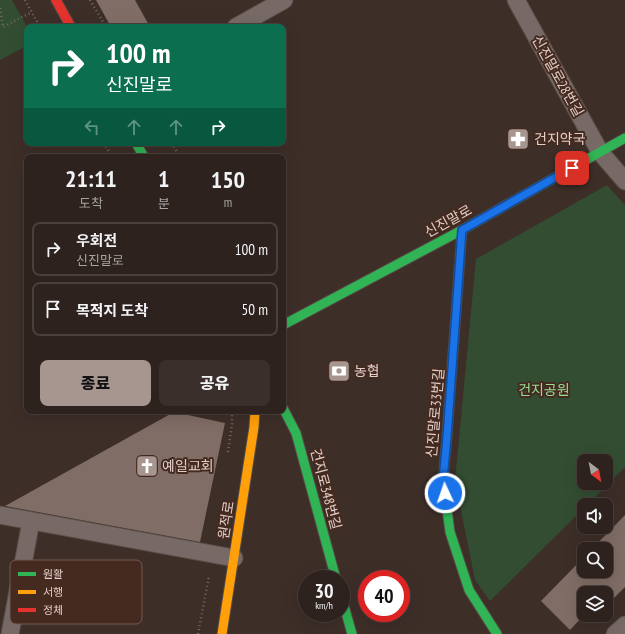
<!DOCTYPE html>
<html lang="ko">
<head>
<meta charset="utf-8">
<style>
  body { margin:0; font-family:"PT Sans Narrow","Noto Sans KR",sans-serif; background:#3a2f2b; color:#f1f3f6; height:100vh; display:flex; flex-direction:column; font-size:15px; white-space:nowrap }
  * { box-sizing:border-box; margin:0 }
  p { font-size:13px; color:#a7a4a4 }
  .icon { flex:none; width:22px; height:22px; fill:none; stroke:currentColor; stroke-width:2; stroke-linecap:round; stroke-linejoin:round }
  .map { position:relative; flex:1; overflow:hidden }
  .side { position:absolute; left:24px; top:154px; width:262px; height:260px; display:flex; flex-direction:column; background:#2e221e; border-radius:8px; box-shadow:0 4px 16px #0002,0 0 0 1px #493f3c }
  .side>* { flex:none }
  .top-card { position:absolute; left:24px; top:24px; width:262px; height:122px; border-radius:8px; box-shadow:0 4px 16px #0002,0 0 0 1px #493f3c; background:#0b6e4f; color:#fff; overflow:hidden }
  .needle { width:26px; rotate:148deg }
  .tools { position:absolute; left:577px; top:454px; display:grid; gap:8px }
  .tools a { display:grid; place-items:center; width:36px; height:36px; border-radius:8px; background:#2e221e; box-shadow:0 4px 16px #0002,0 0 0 1px #493f3c; font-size:20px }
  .speed { position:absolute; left:298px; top:570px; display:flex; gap:8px; font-size:20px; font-weight:700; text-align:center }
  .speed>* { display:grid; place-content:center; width:52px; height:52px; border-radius:50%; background:#2e221e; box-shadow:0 4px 16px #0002,0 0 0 1px #493f3c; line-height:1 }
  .speed small { font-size:10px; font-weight:400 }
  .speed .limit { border:6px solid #d22; background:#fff; color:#111 }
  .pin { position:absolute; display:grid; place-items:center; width:34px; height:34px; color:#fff; margin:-17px; border-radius:8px; box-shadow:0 2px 6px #0006 }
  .me { position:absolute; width:44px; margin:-22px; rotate:357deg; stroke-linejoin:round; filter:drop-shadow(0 0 3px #0008) }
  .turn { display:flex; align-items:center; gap:14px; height:84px; padding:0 16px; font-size:18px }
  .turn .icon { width:52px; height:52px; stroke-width:2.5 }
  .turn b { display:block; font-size:28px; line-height:34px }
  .lanes { display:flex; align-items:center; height:38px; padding:0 16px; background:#0003; justify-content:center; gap:20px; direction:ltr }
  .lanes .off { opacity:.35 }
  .eta { display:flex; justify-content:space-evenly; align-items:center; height:68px; text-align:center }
  .eta b { font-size:24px; font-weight:800; line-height:28px }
  .primary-button { display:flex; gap:8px; margin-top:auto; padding:8px 16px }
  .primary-button a { flex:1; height:46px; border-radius:8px; background:#a79690; color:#111; font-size:16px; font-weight:800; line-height:46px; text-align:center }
  .primary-button a+a { background:#3a2f2b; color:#f1f3f6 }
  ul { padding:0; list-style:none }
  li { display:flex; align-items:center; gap:12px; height:54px; margin:0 8px 6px; padding:0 8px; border:2px solid #493f3c; border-radius:8px }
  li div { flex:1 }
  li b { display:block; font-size:15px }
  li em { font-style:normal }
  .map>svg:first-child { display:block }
  .green { fill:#334d32; fill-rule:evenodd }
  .building { fill:#806d65 }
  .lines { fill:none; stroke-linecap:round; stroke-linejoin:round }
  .street-casing { stroke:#574b45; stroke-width:19 }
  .fast-casing { stroke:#574b45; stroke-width:11 }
  .slow-casing { stroke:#574b45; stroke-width:11 }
  .jam-casing { stroke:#574b45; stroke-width:11 }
  .path { stroke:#746a66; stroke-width:2.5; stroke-dasharray:1 3; stroke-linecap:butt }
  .street { stroke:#776a66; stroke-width:17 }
  .fast { stroke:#30b455; stroke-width:9 }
  .slow { stroke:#ff9f0a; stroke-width:9 }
  .jam { stroke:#e5322d; stroke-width:9 }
  .route-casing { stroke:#114b97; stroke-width:10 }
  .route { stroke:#1a73e8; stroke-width:7 }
  .labels { text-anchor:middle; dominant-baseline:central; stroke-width:4; stroke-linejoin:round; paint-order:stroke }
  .street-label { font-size:14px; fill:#e0cec8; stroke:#452a20 }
  .poi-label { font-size:14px; fill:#e0cec8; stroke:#452a20; text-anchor:start }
  .park-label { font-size:14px; fill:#94de98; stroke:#452a20 }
  .key { fill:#452a20; stroke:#745b52; stroke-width:1 }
  .key-label { font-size:11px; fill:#e0cec8 }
</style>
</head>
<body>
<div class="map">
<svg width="625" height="634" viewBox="0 0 625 634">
  <rect width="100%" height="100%" fill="#3d2e28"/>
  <path class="green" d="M0,0H12L27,27V46L0,60Z
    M607,185L625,205V467L587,505H584V508L490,601L475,580L455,481L476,259ZM584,461H606V483H584Z"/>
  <path class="building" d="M96,0H135L150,27H111Z
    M174,412L225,423L200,542L5,506Z
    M625,515V587L606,606V593H584V615L570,630L541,601L584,557V571H606V549H592Z"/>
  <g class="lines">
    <g class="street-casing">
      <path id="street" d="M516,0L600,152L625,181
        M236,27L284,0
        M0,515L234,558
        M10,634L31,521
        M615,634L625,625"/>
    </g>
    <g class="fast-casing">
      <path id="fast" d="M136,143L144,157
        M283,325L462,230L625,138
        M283,408L296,433L336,579
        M447,436L443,480L450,532L469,590L497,634
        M341,595L352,634"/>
    </g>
    <g class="slow-casing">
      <path id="slow" d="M447,436L462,230
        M222,634L254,427L255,411"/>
    </g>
    <g class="jam-casing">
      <path id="jam" d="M56,0L71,27"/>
    </g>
    <path class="path" d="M25,0L40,27
      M90,0L106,27
      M0,8L3,27L32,12
      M104,143L112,157
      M172,143L180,157
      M283,297L285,298
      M228,452L232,424V411
      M198,634L209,576"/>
    <use href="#street" class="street"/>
    <use href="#fast" class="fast"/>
    <use href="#slow" class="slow"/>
    <use href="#jam" class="jam"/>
  </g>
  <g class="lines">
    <g class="route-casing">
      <path id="route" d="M445,493L443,480L447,437L462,230L572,168"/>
    </g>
    <use href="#route" class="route"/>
  </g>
  <defs>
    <g id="pharmacy-square" transform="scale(1.15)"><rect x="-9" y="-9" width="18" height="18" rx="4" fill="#a79690" stroke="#452a20"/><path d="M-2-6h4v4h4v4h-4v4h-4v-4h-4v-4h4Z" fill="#fff"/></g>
    <g id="bank-square" transform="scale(1.15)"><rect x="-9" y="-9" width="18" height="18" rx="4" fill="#a79690" stroke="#452a20"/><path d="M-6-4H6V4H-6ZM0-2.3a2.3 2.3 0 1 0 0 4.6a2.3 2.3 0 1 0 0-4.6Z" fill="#fff"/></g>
    <g id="church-square" transform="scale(1.15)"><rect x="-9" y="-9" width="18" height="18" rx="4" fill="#a79690" stroke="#452a20"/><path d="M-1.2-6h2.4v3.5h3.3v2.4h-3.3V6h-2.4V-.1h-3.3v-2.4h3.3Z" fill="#fff"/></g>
  </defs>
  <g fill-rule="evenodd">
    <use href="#pharmacy-square" x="518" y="139"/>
    <use href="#bank-square" x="339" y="371"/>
    <use href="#church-square" x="147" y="466"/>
  </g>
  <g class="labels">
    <g class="street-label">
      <text transform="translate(558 76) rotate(61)">신진말로28번길</text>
      <text transform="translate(448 221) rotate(-29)">신진말로</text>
      <text transform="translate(435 413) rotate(-85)">신진말로33번길</text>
      <text transform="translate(326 489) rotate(75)">건지로348번길</text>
      <text transform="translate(226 520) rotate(-81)">원적로</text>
    </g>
    <g class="poi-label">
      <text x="534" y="139">건지약국</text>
      <text x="354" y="371">농협</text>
      <text x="162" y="466">예일교회</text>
    </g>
    <g class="park-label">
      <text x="544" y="390">건지공원</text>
    </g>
  </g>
  <rect x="10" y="560" width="132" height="64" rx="6" class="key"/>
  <rect x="18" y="572" width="18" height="4" fill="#30b455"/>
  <rect x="18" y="590" width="18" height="4" fill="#ff9f0a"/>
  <rect x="18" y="608" width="18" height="4" fill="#e5322d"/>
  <g class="key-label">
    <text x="43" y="578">원활</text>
    <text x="43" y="596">서행</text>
    <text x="43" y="614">정체</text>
  </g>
</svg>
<div class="tools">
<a><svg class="needle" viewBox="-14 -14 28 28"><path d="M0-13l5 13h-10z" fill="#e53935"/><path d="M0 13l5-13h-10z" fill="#a7a4a4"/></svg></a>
<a><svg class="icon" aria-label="sound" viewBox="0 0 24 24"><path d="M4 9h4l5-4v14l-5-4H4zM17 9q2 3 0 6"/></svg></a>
<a><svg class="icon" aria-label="search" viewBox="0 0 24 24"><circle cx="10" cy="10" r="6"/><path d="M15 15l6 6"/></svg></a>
<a><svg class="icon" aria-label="layers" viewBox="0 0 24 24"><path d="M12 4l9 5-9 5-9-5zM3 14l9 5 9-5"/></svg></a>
</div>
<div class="speed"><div>30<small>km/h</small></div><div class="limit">40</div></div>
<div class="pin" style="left:572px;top:168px;background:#d93025"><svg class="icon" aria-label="arrive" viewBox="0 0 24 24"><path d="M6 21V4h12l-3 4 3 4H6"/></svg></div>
<svg class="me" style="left:445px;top:493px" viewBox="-20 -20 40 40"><circle r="17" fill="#1a73e8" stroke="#fff" stroke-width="3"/><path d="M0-11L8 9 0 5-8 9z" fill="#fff"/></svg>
<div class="top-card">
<div class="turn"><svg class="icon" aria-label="right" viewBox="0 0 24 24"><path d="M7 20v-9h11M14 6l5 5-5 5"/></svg><div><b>100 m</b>신진말로</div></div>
<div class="lanes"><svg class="icon off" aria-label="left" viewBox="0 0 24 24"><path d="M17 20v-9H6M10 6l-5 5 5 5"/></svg><svg class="icon off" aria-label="ahead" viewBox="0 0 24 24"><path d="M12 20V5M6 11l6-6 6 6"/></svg><svg class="icon off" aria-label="ahead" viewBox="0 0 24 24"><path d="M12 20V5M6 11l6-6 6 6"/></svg><svg class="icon" aria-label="right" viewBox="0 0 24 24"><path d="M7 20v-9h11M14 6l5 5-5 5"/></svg></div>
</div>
<section class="side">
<div class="eta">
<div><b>21:11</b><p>도착</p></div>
<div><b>1</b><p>분</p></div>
<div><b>150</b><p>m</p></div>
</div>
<ul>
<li><svg class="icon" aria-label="right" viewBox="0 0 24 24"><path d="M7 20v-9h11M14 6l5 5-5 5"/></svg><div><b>우회전</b><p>신진말로</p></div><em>100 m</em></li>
<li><svg class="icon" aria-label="arrive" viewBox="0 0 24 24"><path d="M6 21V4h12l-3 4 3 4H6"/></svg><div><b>목적지 도착</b></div><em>50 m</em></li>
</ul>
<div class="primary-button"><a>종료</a><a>공유</a></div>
</section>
</div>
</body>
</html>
